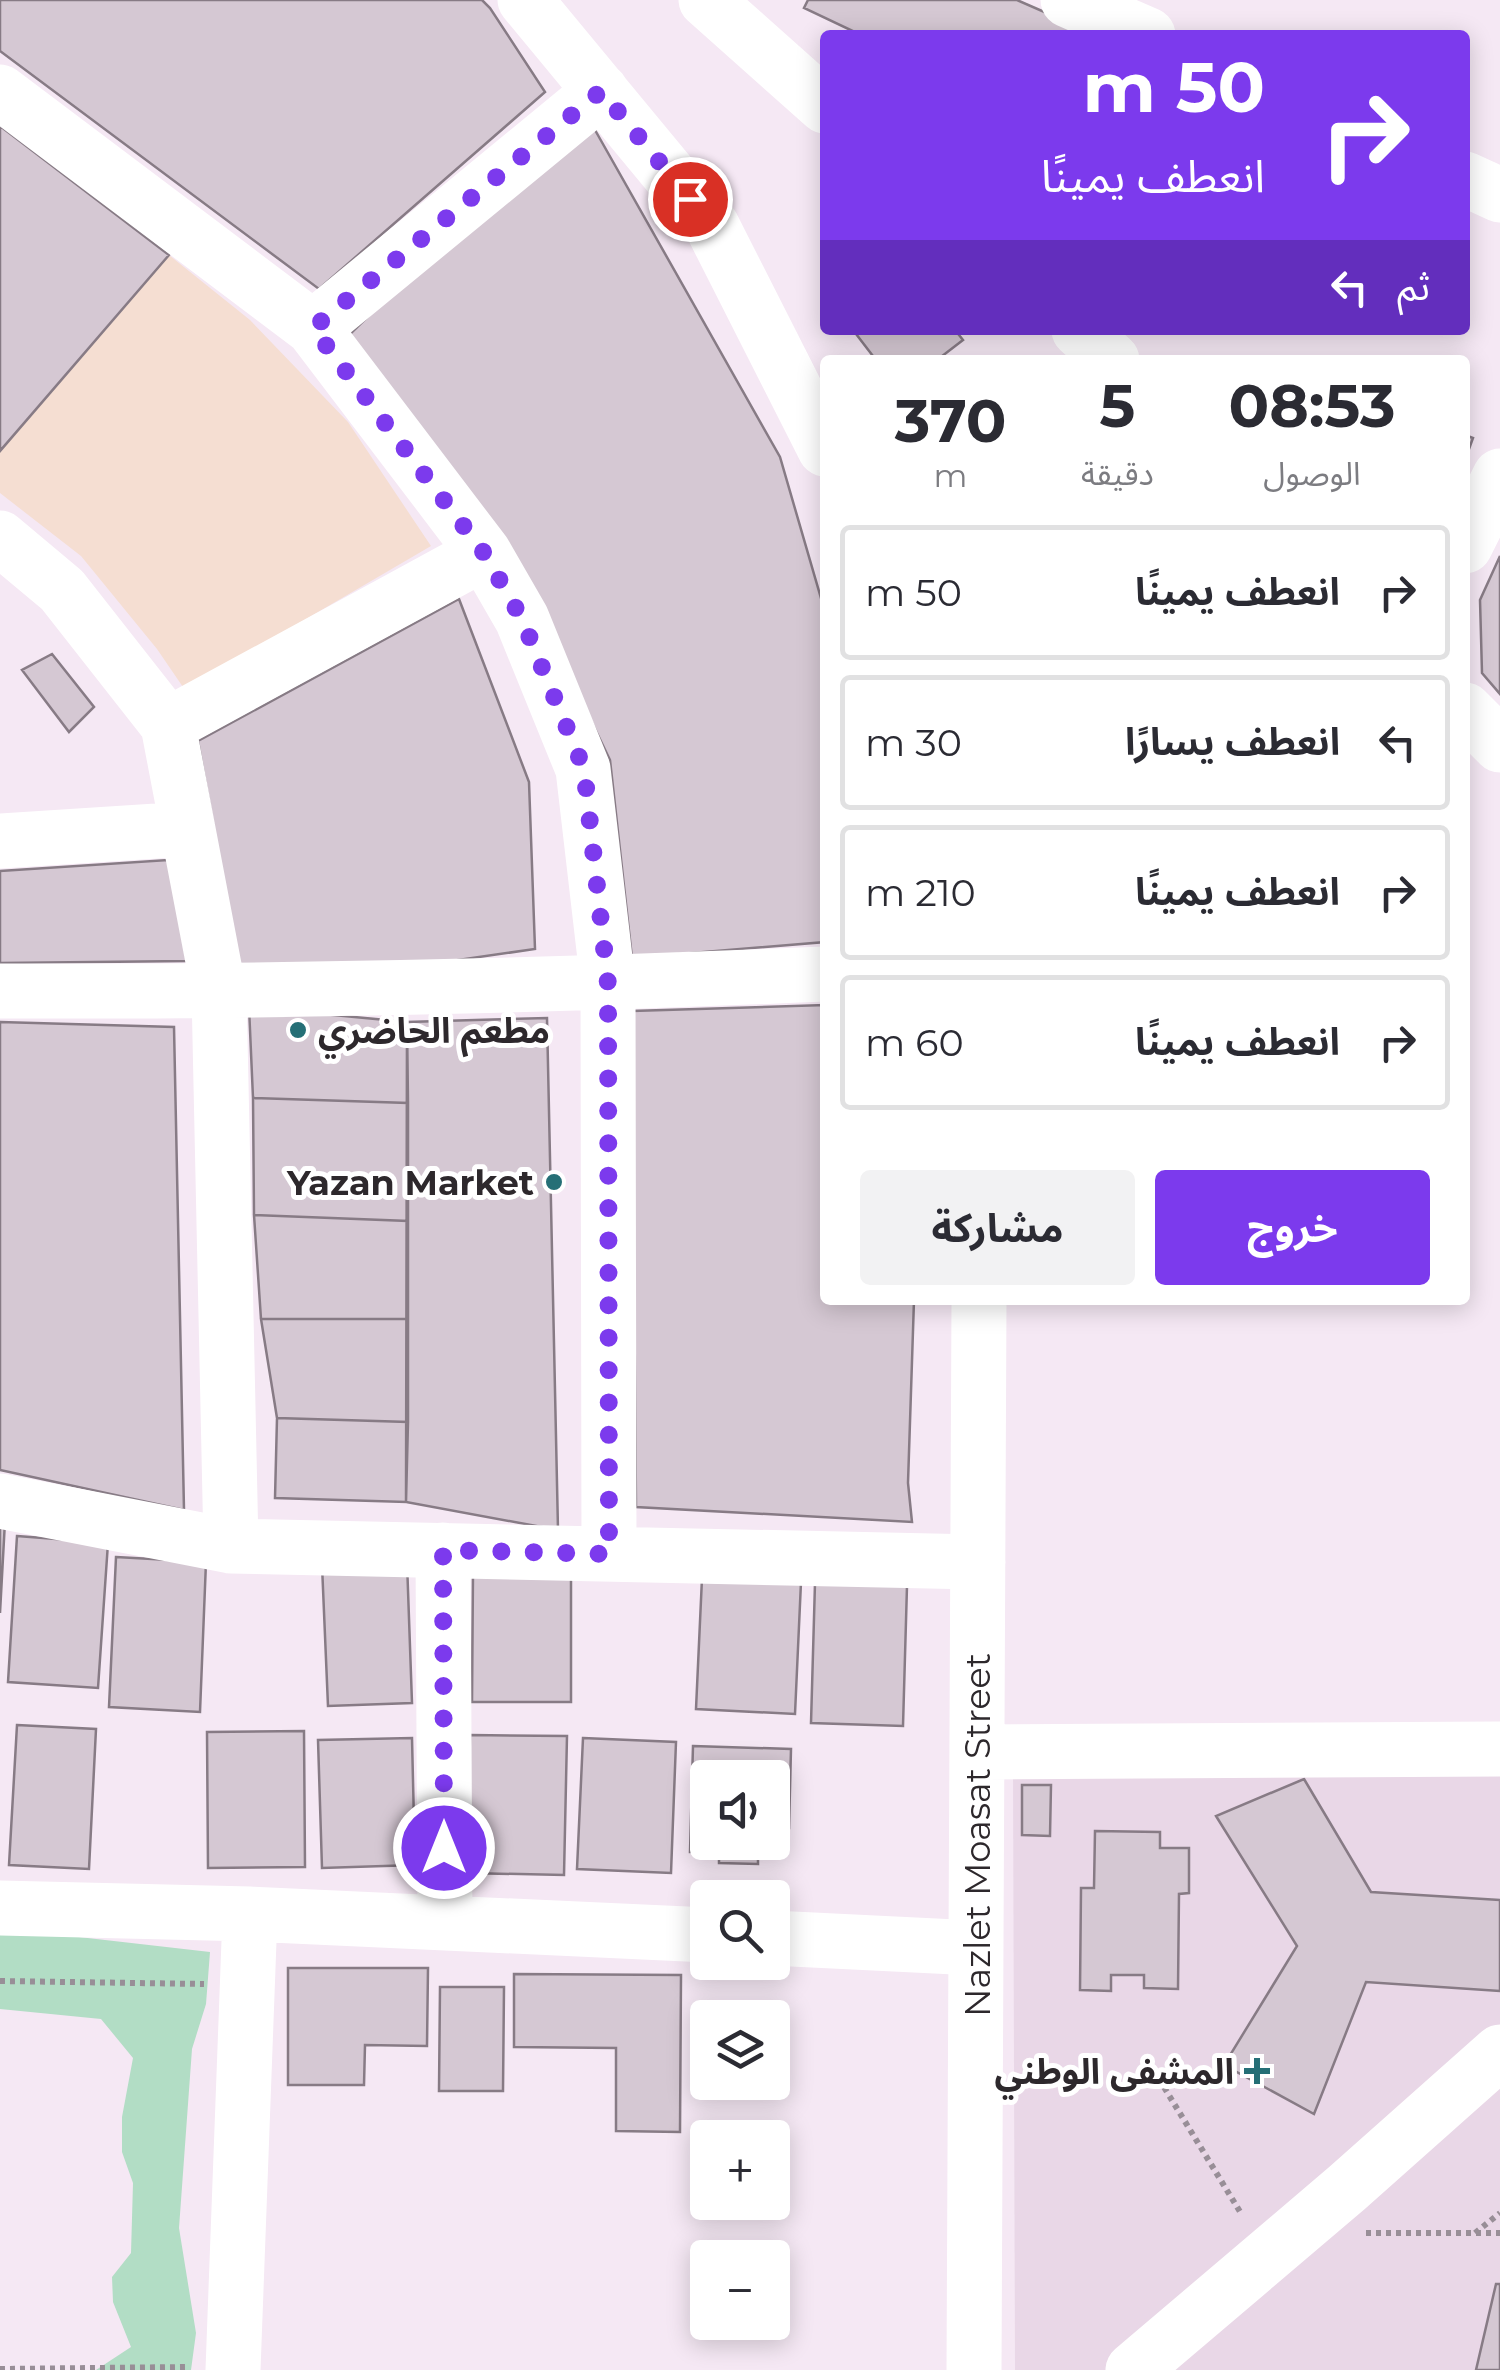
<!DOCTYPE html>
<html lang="ar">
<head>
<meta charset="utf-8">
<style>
  body { margin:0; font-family:Montserrat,"Noto Sans Arabic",sans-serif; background:#f2f2f3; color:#2b2b33; direction:rtl; height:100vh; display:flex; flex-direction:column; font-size:38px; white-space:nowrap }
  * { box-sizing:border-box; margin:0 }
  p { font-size:32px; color:#7c7c81 }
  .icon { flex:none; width:55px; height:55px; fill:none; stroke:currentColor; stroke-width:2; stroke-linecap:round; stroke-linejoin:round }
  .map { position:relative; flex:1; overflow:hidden; direction:ltr }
  .drawer { position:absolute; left:820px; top:355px; width:650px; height:950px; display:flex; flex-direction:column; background:#fff; border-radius:10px; box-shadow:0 5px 25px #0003; direction:rtl }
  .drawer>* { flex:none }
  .top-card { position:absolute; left:820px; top:30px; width:650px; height:305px; border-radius:10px; box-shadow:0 5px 25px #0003; direction:rtl; background:#7c3aed; color:#fff; overflow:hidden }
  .tools { position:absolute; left:690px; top:1760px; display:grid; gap:20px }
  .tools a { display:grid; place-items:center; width:100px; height:100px; border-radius:10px; background:#fff; box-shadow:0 5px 25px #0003; font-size:50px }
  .pin { position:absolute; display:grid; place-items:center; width:85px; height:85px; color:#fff; margin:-42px; border:5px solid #fff; border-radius:50%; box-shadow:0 2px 10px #0007 }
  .me { position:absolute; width:110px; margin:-55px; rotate:0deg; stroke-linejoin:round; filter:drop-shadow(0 0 8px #0008) }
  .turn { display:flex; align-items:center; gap:35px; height:210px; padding:0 40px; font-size:45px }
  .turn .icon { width:130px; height:130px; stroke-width:2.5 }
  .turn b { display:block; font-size:70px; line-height:85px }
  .then { display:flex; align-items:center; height:95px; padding:0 40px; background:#0003; gap:20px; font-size:38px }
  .eta { display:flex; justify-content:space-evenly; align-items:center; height:170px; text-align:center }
  .eta b { font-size:60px; font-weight:700; line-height:70px }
  .action { display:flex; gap:20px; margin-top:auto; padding:20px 40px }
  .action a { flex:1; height:115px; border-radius:10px; background:#7c3aed; color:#fff; font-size:40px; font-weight:700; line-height:115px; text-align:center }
  .action a+a { background:#f2f2f3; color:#2b2b33 }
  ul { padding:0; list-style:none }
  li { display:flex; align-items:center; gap:30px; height:135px; margin:0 20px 15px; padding:0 20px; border:5px solid #e1e1e2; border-radius:10px }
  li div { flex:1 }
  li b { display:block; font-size:38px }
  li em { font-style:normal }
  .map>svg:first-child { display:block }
  .built { fill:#e9d7e7 }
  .education { fill:#f5ded2 }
  .green { fill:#b2ddc5 }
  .building { fill:#d5c8d3; stroke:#877b85; stroke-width:2.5 }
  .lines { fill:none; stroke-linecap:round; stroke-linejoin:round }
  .path { stroke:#988e97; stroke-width:6; stroke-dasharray:5 5; stroke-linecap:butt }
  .minor { stroke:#fff; stroke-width:55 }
  .route { stroke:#7c3aed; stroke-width:18; stroke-dasharray:0 32.4 }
  .poi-dot { fill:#256f76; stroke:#fff; stroke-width:4 }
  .labels { text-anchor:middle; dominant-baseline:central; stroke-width:10; stroke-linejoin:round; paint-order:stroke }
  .poi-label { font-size:35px; font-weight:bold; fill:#2d282c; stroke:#fff; text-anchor:end }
  .street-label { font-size:35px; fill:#2d282c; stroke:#fff }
</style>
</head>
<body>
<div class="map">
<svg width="1500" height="2370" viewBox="0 0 1500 2370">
  <rect width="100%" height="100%" fill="#f5e8f4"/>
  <path class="built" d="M1013,1772L1500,1773V2370H1015Z"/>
  <path class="education" d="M169,255L250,320L348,422L431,546L185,690L157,649L81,556L0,493V451Z"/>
  <path class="green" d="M0,1928L210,1952L206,2004L192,2049L179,2228L196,2333L191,2370H96L131,2347L113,2302L112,2277L131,2253L133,2183L122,2152V2117L133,2058L101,2019L0,2009Z"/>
  <path class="building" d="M0,0H482L490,8L545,92L319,289L0,51Z
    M808,0H1017L1097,35H861L804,8Z
    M582,107L780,457L825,612V942L632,958L610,760L504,540L349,335Z
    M0,126L169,255L0,451Z
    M853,330H955L963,340L937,360H876Z
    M1465,435L1473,438L1465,460Z
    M1500,556V694L1482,673L1480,600Z
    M459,599L529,782L535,949L243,991L198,741Z
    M52,654L94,707L69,732L22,670Z
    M168,860L187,961L0,963V871Z
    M825,1005V1300H914L908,1483L912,1522L636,1507L632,1011Z
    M249,1007L407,1022L408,1103L253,1098Z
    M547,1018L558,1530L406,1502L407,1022Z
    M0,1022L174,1027L184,1510L0,1470Z
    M253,1098L408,1103V1221L254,1215Z
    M254,1215L408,1221V1319H261Z
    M261,1319H408V1422L277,1418Z
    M277,1418L408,1422L406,1502L275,1498Z
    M0,1521H5L0,1613Z
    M17,1536L108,1543L98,1688L8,1682Z
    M116,1557L206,1562L200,1712L109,1707Z
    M407,1562L412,1703L328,1706L322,1565Z
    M473,1572H571V1702H472Z
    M702,1578L801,1582L795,1714L696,1709Z
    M815,1583L907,1586L903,1726L811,1723Z
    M17,1725L96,1729L89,1869L9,1865Z
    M304,1731L305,1867L208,1868L207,1732Z
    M470,1735L567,1736L564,1875L467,1873Z
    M412,1738L415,1865L322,1868L318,1740Z
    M583,1738L676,1742L671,1873L577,1869Z
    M693,1746L791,1749L789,1828H772V1778H708V1842H758V1864L719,1863V1852H690Z
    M1304,1779L1371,1892L1500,1900V1991L1366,1982L1314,2114L1224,2065L1297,1946L1216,1816Z
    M1022,1785H1051L1050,1836L1022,1835Z
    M1095,1831L1160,1832V1848H1189V1893L1179,1894L1178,1989L1144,1988V1975H1111V1991L1080,1990L1081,1888H1094Z
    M288,1968H428L427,2046L365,2045L364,2085H288Z
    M514,1974L681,1975L680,2132L616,2131V2048L514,2047Z
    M440,1987H504L503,2091H439Z
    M1496,2284H1500V2370H1476Z"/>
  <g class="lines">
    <path class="path" d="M0,1981L204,1984
      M1159,2079L1242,2215
      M1366,2233H1500
      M1475,2233L1500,2213
      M0,2369L189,2367"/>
    <path class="minor" d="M525,0L712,226L825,449
      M706,0L825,106
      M1068,0L1148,35
      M0,92L313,328L484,553L522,619L583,769L608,984L609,1554
      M1465,179L1500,195
      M313,328L601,91
      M1079,330L1112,360
      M0,538L62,590L168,725L219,992L231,1546
      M1465,546L1500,476
      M1465,710L1500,745
      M168,725L484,553
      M0,841L188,829
      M0,991C275,992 550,986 825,974
      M0,1501L231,1546L978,1562
      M443,1550L445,1923
      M977,1752L1500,1749
      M0,1908L250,1914L708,1935
      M772,1938L976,1948
      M233,2370L250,1914
      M974,2370L979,1300
      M1133,2370L1347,2188L1500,2052"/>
  </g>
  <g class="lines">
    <path class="route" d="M444,1848L443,1550L609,1554L608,984L584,769L522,619L484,553L313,328L601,91L690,199"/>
  </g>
  <g class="poi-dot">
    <circle cx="298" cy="1030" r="10"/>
    <circle cx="554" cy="1182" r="10"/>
    <path d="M1252 2056h10v10h10v10h-10v10h-10v-10h-10v-10h10z"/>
  </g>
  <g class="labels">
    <g class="poi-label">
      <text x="318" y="1030" text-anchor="start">مطعم الحاضري</text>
      <text x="534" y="1182">Yazan Market</text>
      <text x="1234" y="2071">المشفى الوطني</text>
    </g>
    <g class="street-label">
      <text transform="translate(977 1835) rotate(-90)">Nazlet Moasat Street</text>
    </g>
  </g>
</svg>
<div class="tools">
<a><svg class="icon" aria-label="sound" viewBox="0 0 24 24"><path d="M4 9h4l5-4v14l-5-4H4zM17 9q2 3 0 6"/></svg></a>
<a><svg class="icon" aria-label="search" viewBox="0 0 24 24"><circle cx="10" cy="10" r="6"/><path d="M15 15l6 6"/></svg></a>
<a><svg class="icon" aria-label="layers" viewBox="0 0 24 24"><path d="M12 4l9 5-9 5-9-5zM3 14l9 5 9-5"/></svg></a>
<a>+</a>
<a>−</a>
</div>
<div class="pin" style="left:690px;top:199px;background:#d93025"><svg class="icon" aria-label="arrive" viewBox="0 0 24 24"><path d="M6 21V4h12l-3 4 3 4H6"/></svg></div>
<svg class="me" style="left:444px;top:1848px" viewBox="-20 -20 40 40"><circle r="17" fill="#7c3aed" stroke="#fff" stroke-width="3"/><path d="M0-11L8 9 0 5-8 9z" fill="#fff"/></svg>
<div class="top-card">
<div class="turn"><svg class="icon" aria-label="right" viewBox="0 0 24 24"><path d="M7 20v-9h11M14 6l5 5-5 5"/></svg><div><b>50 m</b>انعطف يمينًا</div></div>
<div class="then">ثم<svg class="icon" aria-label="left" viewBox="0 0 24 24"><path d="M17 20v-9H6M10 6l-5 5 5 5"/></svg></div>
</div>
<section class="drawer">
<div class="eta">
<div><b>08:53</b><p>الوصول</p></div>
<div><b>5</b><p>دقيقة</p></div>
<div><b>370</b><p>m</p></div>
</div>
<ul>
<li><svg class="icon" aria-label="right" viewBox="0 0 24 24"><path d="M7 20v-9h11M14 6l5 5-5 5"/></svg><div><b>انعطف يمينًا</b></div><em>50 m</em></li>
<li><svg class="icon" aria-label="left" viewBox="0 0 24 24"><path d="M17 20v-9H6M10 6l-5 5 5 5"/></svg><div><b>انعطف يسارًا</b></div><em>30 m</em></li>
<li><svg class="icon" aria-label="right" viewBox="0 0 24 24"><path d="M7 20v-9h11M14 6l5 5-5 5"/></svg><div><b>انعطف يمينًا</b></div><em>210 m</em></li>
<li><svg class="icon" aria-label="right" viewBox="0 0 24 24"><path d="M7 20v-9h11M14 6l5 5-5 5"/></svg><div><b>انعطف يمينًا</b></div><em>60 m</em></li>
</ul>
<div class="action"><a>خروج</a><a>مشاركة</a></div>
</section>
</div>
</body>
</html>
